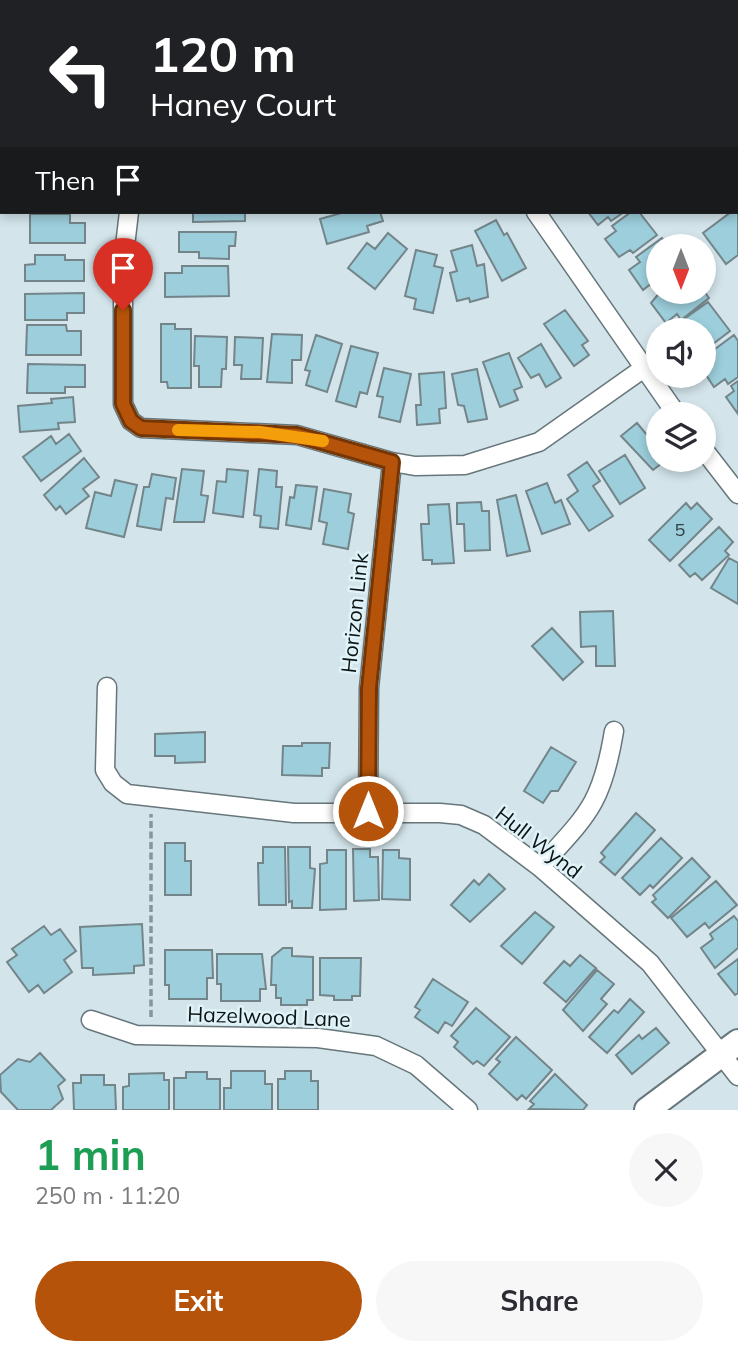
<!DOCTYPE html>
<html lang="en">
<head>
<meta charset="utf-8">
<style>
  body { margin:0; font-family:Mulish,sans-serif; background:#f7f7f7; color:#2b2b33; height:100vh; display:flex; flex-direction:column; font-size:26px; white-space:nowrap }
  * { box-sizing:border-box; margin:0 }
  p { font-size:23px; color:#7c7c81 }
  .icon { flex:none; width:38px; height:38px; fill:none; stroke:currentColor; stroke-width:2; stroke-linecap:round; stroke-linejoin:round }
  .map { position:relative; height:1110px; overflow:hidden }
  .details { display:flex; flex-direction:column; background:#fff; flex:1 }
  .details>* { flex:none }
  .banner { position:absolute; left:0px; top:0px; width:738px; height:214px; box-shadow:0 4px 10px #0003; background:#202124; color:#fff; overflow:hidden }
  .needle { width:46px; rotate:180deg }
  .buttons { position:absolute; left:646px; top:234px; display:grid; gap:14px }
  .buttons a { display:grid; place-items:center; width:70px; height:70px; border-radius:50%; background:#fff; box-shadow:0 4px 10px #0003; font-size:35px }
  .pin { position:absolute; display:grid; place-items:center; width:60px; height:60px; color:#fff; margin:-72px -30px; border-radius:50% 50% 50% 0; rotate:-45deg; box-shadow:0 0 7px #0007 }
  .pin .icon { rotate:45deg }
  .me { position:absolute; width:77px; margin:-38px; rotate:0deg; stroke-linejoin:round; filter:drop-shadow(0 0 5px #0008) }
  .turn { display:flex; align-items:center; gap:24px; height:147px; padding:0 35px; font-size:32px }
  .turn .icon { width:91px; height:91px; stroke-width:2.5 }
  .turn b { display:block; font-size:49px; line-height:60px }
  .then { display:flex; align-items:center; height:66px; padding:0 35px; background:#0003; gap:14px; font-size:26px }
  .round { display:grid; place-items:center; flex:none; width:74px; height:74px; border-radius:37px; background:#f7f7f7 }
  .headline { display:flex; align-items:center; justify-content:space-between; height:119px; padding:0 35px }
  h1 { font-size:42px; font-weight:700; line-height:52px; color:#1e9e55 }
  .primary-button { display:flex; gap:14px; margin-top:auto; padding:14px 35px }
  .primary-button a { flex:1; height:80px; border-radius:42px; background:#b45309; color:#fff; font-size:28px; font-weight:700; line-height:80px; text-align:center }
  .primary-button a+a { background:#f7f7f7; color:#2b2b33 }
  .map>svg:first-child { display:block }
  .building { fill:#9ccedb; stroke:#74858a; stroke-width:2 }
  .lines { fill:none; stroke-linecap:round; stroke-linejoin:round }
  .street-casing { stroke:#66767b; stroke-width:21 }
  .secondary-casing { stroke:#66767b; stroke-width:28 }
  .path { stroke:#889599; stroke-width:3.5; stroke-dasharray:7 3.5; stroke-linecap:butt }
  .street { stroke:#fff; stroke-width:18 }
  .secondary { stroke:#fff; stroke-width:24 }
  .route-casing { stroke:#753606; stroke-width:18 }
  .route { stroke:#b45309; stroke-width:12 }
  .slow { stroke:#f59e0b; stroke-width:12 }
  .labels { text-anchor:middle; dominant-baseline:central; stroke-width:5; stroke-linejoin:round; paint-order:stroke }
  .number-label { font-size:18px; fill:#304246 }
  .street-label { font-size:21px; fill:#0c1314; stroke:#e0f3f8 }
</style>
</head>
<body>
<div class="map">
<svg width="738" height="1110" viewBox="0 0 738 1110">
  <rect width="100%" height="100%" fill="#d3e5eb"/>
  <path class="building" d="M738,207V255L726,264L703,233L731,212H737Z
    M193,212H245V221L193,222Z
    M345,212H380L383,221L367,226L369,232L327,244L320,219Z
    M588,212H624L611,221L608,217L598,225Z
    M631,212H639L657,235L633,253L630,250L619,257L605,239L616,231L612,226Z
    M30,214H70V223H85V243H30Z
    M496,220L504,235L507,233L526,268L502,281L475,231Z
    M179,232H236L235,246H229V259L199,258V252H179Z
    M388,233L407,249L375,289L348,268L367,243L375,249Z
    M662,238L669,247H658V286L656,288L652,283L643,290L629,270L640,262L636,257Z
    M472,245L477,266L484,264L488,297L470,302L469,298L457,301L450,273L457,271L451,251Z
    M416,250L437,255L434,266L443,268L433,313L414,309L416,299L405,296Z
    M35,255H65V260H84V281H25V265L35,264Z
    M182,266H228L229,296L165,297V273H182Z
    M704,291L709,298L681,320L677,314L666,323L651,303L660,292Z
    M84,293V313H67V320H25V294Z
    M708,302L730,331L705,350L704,331H680L684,328L680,322Z
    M565,310L588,341L582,345L589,355L574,366L544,324Z
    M161,324H175V329H191V388H168L167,382H161Z
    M27,325H66L67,331H81V355H26Z
    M272,334L302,335L301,360H292V383L267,382Z
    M316,335L342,344L327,392L306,385L310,371L305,370Z
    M734,335L738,341V377L728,384L725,379L714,387L704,372V365L710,360L707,355Z
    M195,336L227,337L226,369H222L221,387H199V366H194Z
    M235,337L263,338L261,379H241L242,365H234Z
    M541,344L561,378L546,387L539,374L531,378L518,358Z
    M351,346L378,353L367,394L360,392L356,407L336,401Z
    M509,353L522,387L514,390L518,400L500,407L483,362Z
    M28,364L85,365V387H65V393H27Z
    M384,368L411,374L400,422L379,417L383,397L377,396Z
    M477,369L487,419L468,422L464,406L458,405L452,374Z
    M444,372L446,408L439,409L440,423L417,425L416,405H421L419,374Z
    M738,381V414L726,397L734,391L731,386Z
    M73,397L75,422L58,423L59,429L20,432L18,406L52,403L51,399Z
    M637,423L647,435L652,431L658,439V460H666L653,470L621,436Z
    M69,434L81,451L41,481L23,457L51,436L56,444Z
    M625,455L645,488L620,504L599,471Z
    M84,458L99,477L83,489L89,496L66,514L60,506L56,510L44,495Z
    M587,462L600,481L593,486L613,516L589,531L567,499L578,491L568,475Z
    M182,469L204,471L201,495L208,496L204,522H174Z
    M227,469L248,471L243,517L213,513L217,481L226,482Z
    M259,469L277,471L276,487H282L278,529L260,527L261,516L254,515Z
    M152,474L176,478L173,499L166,498L161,530L137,526L144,487H149Z
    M115,480L137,485L124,537L86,528L95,492L111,496Z
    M547,483L555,503L561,500L570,524L542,534L526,491Z
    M296,485L317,487L311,529L286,525L290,497L294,498Z
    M324,489L351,494L348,512L354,514L348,549L323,544L327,523L319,521Z
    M516,495L530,551L507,556L497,500Z
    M481,502L482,511H489L490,550L465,551L464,524H457V503Z
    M686,503L691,509L697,503L712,519L670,561L649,540Z
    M449,504L454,563L432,564V560H423L421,524H429L428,505Z
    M719,527L733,542L725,551L729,555L702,580L695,573L690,577L679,565Z
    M729,558L738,563V604L711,588Z
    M613,611L615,666H596V646L581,647L580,612Z
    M552,628L583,662L563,680L532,646Z
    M205,732V762L175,763V756H155V734Z
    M302,743H330L329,768H322V776L282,775L283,746H302Z
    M551,747L576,762L558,791H551L543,803L524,791Z
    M636,813L655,830L615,875L600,862L605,857L601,853Z
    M661,838L682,858L653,888L650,885L640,895L622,878Z
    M165,843H185V861H191V895H165Z
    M263,847H285L286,905H259L258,863H263Z
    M288,847H310V868L315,869L312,908H292V901L289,902Z
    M353,849H370V857H378L379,900L354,901Z
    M327,850H346V909L320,910V864L327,863Z
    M383,850H399V858L410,859V900L382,899Z
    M692,858L710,877L668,918L652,902L656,899L653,895Z
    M489,874L505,889L470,922L451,905L474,880L479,885Z
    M716,881L737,905L709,928L705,923L687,937L671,918Z
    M535,912L554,927L522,964L501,946Z
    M734,916L738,921V948L715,968L701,948L713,939L710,934Z
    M142,924L144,965L134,966V973L93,975V968H82L80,927Z
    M44,926L51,935L60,929L76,951L64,960L72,972L44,993L38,985L29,992L7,962L17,955L12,949Z
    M283,948H292V956L313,957V1000H307V1005H281V998H276V985H271L272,957Z
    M165,950H212L213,978H207V999H169V985H165Z
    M217,954H262L266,989H260V1001H221V984H217Z
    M580,955L596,968L566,1002L544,983L564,961L570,966Z
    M320,958H361L360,996H352V1000H334V996L320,995Z
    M738,959V993L735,995L718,974Z
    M597,970L614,984L601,999L607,1004L583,1031L563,1010Z
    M433,979L468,1002L452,1026L445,1022L438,1033L415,1017L420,1010L415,1007Z
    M630,999L644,1012L607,1053L589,1037L614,1010L618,1013Z
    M476,1008L510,1037L484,1066L477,1061L473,1064L454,1047L458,1042L451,1036Z
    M656,1028L669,1043L632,1074L616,1055L639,1035L642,1039Z
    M516,1037L552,1070L526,1099L522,1095L517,1100L489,1074L500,1062L496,1059Z
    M40,1053L65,1080L58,1086L63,1099L51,1110H18L1,1092L0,1075L18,1059L30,1062Z
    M231,1071H265V1084H272V1110H224V1088H231Z
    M285,1071H311V1081H318V1110H278V1079H285Z
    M186,1072H207V1079H220V1110H174V1078H186Z
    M164,1073V1080H169V1110H123V1087L129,1086V1074Z
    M555,1074L587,1105L583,1110L529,1109L534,1104L530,1101Z
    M81,1075H104V1085H115L116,1110H74L73,1083H81Z"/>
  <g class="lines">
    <g class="street-casing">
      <path id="street" d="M129,212L123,263V404L131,421L141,428L297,435L392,462L415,466L465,465L539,442L644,368
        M536,212L677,415
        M704,450L738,494
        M107,687L105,770L113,783L127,794L294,813H440L461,815L484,825L540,867L650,963L738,1076
        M368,811L369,688L392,462
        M540,867C588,814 602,804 614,731
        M91,1020L136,1035L318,1038L376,1046L416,1065L468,1110"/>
    </g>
    <g class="secondary-casing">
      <path id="secondary" d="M497,0L591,2
        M35,2L40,0
        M737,5H738
        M0,17L2,16
        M647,1110L738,1042"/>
    </g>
    <path class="path" d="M737,29L738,30
      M151,1017V814"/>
    <use href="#street" class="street"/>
    <use href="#secondary" class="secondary"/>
  </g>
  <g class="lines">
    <g class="route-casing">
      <path id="route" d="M123,310V404L131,421L141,428L297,435L392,462L369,688L368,811"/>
    </g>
    <use href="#route" class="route"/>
    <path class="slow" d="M178,430L260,432L323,441"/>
  </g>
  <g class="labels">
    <g class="number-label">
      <text x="680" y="529">5</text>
    </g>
    <g class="street-label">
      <text transform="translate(354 613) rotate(-84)">Horizon Link</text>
      <text transform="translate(539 842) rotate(38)">Hull Wynd</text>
      <text transform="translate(269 1016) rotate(2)">Hazelwood Lane</text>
    </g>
  </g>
</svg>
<div class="buttons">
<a><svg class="needle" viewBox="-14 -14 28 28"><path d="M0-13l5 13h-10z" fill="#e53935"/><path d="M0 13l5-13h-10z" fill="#7c7c81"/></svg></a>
<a><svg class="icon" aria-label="sound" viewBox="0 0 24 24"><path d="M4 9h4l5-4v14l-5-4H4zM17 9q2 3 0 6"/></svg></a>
<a><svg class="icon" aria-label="layers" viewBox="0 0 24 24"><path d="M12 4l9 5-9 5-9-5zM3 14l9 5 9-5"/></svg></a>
</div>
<div class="pin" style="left:123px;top:310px;background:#d93025"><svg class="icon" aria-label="arrive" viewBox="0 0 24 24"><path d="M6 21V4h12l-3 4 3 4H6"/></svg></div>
<svg class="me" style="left:368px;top:811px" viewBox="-20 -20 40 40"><circle r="17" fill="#b45309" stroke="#fff" stroke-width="3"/><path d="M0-11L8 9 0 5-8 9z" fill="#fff"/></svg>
<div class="banner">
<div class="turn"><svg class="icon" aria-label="left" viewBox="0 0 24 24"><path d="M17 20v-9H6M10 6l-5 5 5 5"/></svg><div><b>120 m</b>Haney Court</div></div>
<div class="then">Then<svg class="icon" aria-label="arrive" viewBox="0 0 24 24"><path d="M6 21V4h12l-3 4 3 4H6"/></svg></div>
</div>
</div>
<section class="details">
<div class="headline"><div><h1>1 min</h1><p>250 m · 11:20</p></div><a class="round"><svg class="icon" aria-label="close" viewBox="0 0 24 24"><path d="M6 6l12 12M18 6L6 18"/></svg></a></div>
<div class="primary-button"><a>Exit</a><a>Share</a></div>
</section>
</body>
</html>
